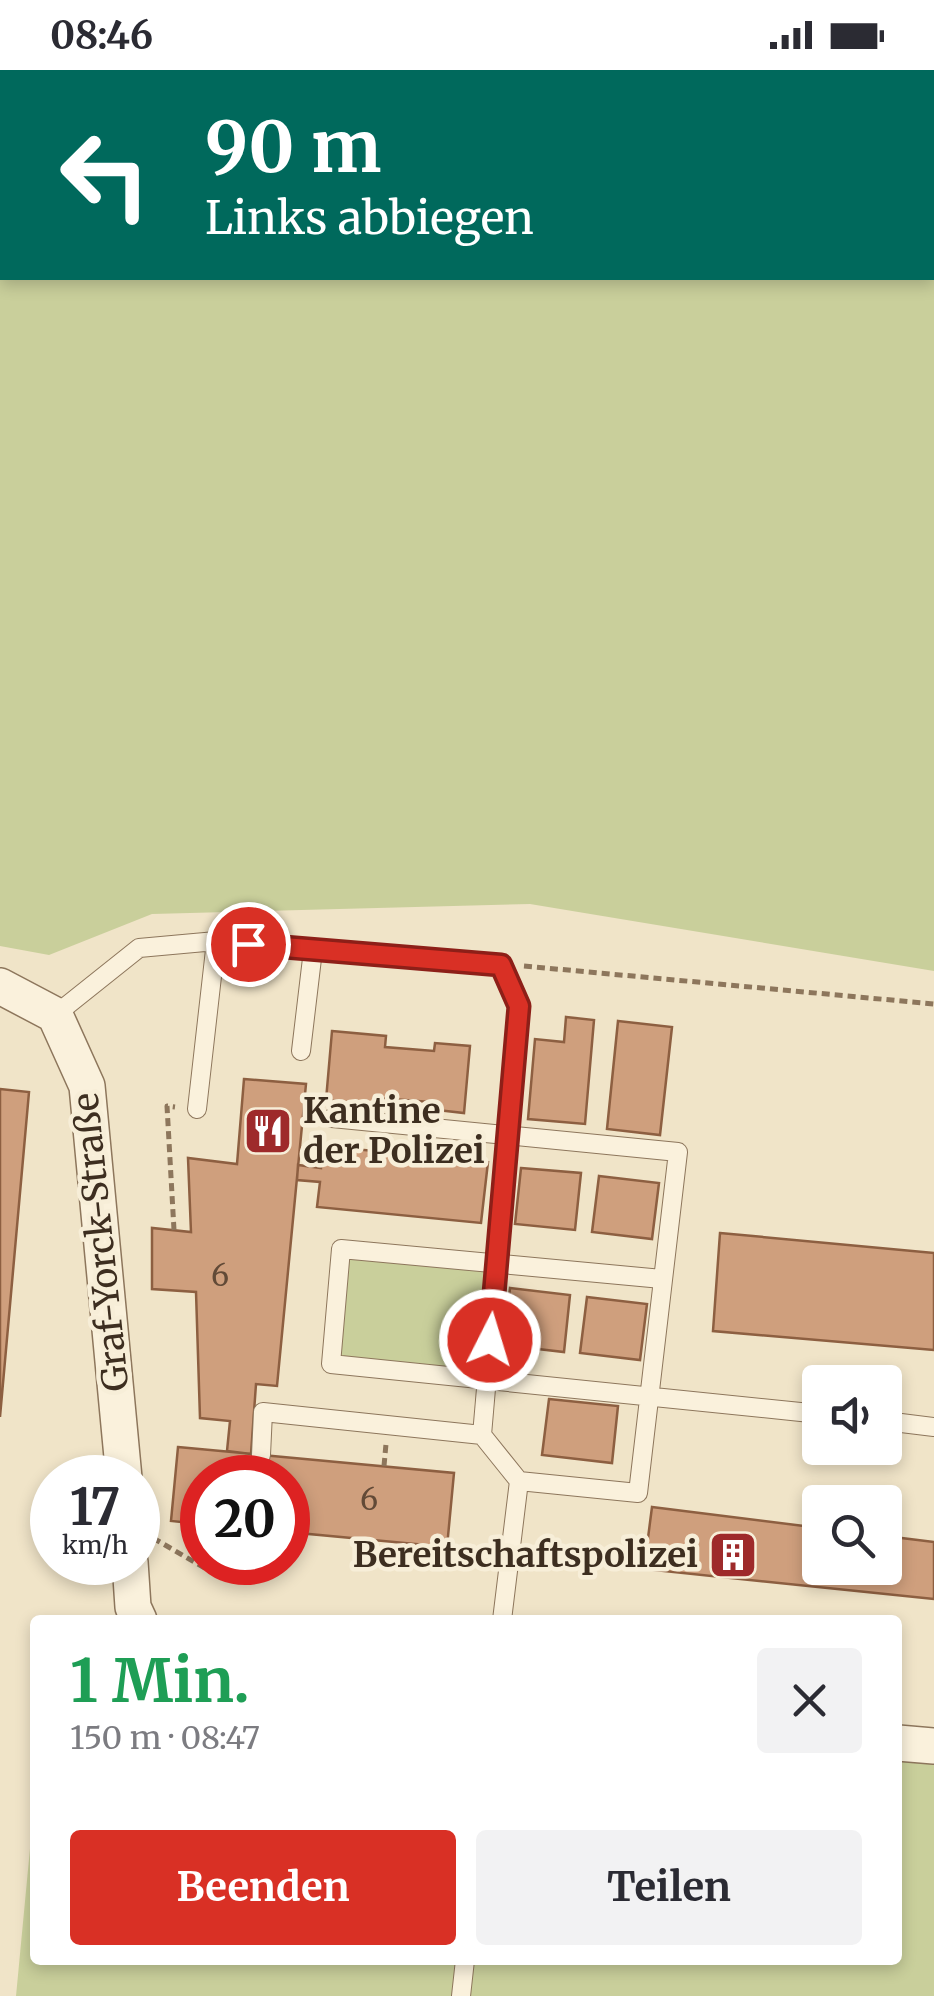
<!DOCTYPE html>
<html lang="de">
<head>
<meta charset="utf-8">
<style>
  body { margin:0; font-family:Merriweather,serif; background:#f2f2f3; color:#2b2b33; height:100vh; display:flex; flex-direction:column; font-size:38px; white-space:nowrap }
  * { box-sizing:border-box; margin:0 }
  p { font-size:32px; color:#7c7c81 }
  .icon { flex:none; width:55px; height:55px; fill:none; stroke:currentColor; stroke-width:2; stroke-linecap:round; stroke-linejoin:round }
  .map { position:relative; flex:1; overflow:hidden }
  .details { position:absolute; left:30px; top:1545px; width:872px; height:350px; display:flex; flex-direction:column; background:#fff; border-radius:10px; box-shadow:0 5px 15px #0003 }
  .details>* { flex:none }
  .hud { position:absolute; left:0px; top:0px; width:935px; height:210px; box-shadow:0 5px 15px #0003; background:#00695c; color:#fff; overflow:hidden }
  .buttons { position:absolute; left:802px; top:1295px; display:grid; gap:20px }
  .buttons a { display:grid; place-items:center; width:100px; height:100px; border-radius:10px; background:#fff; box-shadow:0 5px 15px #0003; font-size:50px }
  .speed { position:absolute; left:30px; top:1385px; display:flex; gap:20px; font-size:50px; font-weight:700; text-align:center }
  .speed>* { display:grid; place-content:center; width:130px; height:130px; border-radius:50%; background:#fff; box-shadow:0 5px 15px #0003; line-height:1 }
  .speed small { font-size:25px; font-weight:400 }
  .speed .limit { border:15px solid #d22; background:#fff; color:#111 }
  .pin { position:absolute; display:grid; place-items:center; width:85px; height:85px; color:#fff; margin:-42px; border:5px solid #fff; border-radius:50%; box-shadow:0 2px 10px #0007 }
  .me { position:absolute; width:110px; margin:-55px; rotate:5deg; stroke-linejoin:round; filter:drop-shadow(0 0 8px #0008) }
  .turn { display:flex; align-items:center; gap:35px; height:210px; padding:0 40px; font-size:45px }
  .turn .icon { width:130px; height:130px; stroke-width:2.5 }
  .turn b { display:block; font-size:70px; line-height:85px }
  .round { display:grid; place-items:center; flex:none; width:105px; height:105px; border-radius:10px; background:#f2f2f3 }
  .headline { display:flex; align-items:center; justify-content:space-between; height:170px; padding:0 40px }
  h1 { font-size:60px; font-weight:700; line-height:75px; color:#1e9e55 }
  .button { display:flex; gap:20px; margin-top:auto; padding:20px 40px }
  .button a { flex:1; height:115px; border-radius:10px; background:#d93025; color:#fff; font-size:40px; font-weight:700; line-height:115px; text-align:center }
  .button a+a { background:#f2f2f3; color:#2b2b33 }
  .status { display:flex; justify-content:space-between; align-items:center; height:70px; padding:0 50px; background:#fff; direction:ltr }
  .status svg { height:28px; fill:currentColor }
  .map>svg:first-child { display:block }
  .green { fill:#c9cf9b; fill-rule:evenodd }
  .building { fill:#cf9f7d; stroke:#8d5f41; stroke-width:2.5 }
  .lines { fill:none; stroke-linecap:round; stroke-linejoin:round }
  .service-casing { stroke:#8d765c; stroke-width:20 }
  .minor-casing { stroke:#8d765c; stroke-width:38 }
  .path { stroke:#8d765c; stroke-width:5; stroke-dasharray:8 5; stroke-linecap:butt }
  .service { stroke:#faf1dc; stroke-width:18 }
  .minor { stroke:#faf1dc; stroke-width:35 }
  .route-casing { stroke:#8d1f18; stroke-width:25 }
  .route { stroke:#d93025; stroke-width:18 }
  .labels { text-anchor:middle; dominant-baseline:central; stroke-width:9; stroke-linejoin:round; paint-order:stroke }
  .number-label { font-size:30px; fill:#624a37 }
  .poi-label { font-size:35px; font-weight:bold; fill:#3d2e20; stroke:#f7eed8; text-anchor:start }
  .street-label { font-size:35px; fill:#3d2e20; stroke:#f7eed8 }
</style>
</head>
<body>
<div class="status"><b>08:46</b><svg viewBox="0 0 49 12"><path d="M0 12V9h3v3zM5 12V6h3v6zM10 12V3h3v9zM15 12V0h3v12zM26 1h20v11H26zM47 4h2v5h-2z"/></svg></div>
<div class="map">
<svg width="934" height="1926" viewBox="0 0 934 1926">
  <rect width="100%" height="100%" fill="#f0e4c8"/>
  <path class="green" d="M0,0H934V901L530,834L152,844L49,885L0,876ZM932,2V208H2V2Z
    M341,1179L498,1193L487,1308L331,1294Z
    M898,1673L934,1676V1926H16L35,1726V1890H898Z"/>
  <path class="building" d="M566,947L594,950L585,1054L528,1049L535,969L564,972Z
    M618,951L672,957L660,1065L607,1059Z
    M332,961L386,966L385,977L434,981L435,973L470,976L464,1043L428,1039L429,1032L380,1028L379,1035L326,1030Z
    M244,1009L306,1014L277,1316L256,1314L251,1384L227,1381L230,1351L200,1348L196,1222L152,1219V1158L191,1162L188,1088L237,1094Z
    M0,1019L29,1022L0,1347Z
    M323,1076L488,1092L481,1153L317,1137L320,1112L297,1110L298,1095L321,1098Z
    M521,1098L581,1103L575,1160L515,1154Z
    M599,1106L659,1113L652,1169L592,1162Z
    M720,1163L934,1183V1280L713,1261Z
    M510,1218L570,1225L564,1282L504,1275Z
    M587,1227L647,1234L640,1290L580,1283Z
    M549,1329L618,1336L612,1393L542,1385Z
    M178,1377L454,1403L447,1477L288,1462V1408H202V1454L171,1451Z
    M652,1437L820,1458V1498H885V1466L934,1472V1529L644,1499Z"/>
  <g class="lines">
    <g class="service-casing">
      <path id="service" d="M55,945L139,878L216,871L501,895L519,936L482,1365L519,1411L502,1550
        M301,981L313,880
        M197,1039L216,871
        M332,1048L678,1082L638,1423L519,1411
        M662,1209L341,1179L331,1294L820,1344
        M885,1351L934,1357
        M261,1385L263,1342L482,1365
        M461,1926L465,1890"/>
    </g>
    <g class="minor-casing">
      <path id="minor" d="M0,916L55,945L87,1016L124,1408
        M130,1492L133,1537L139,1550
        M898,1673L934,1676"/>
    </g>
    <path class="path" d="M524,896L934,934
      M174,1160L167,1036L175,1037
      M384,1396L386,1374
      M153,1468L222,1508"/>
    <use href="#service" class="service"/>
    <use href="#minor" class="minor"/>
  </g>
  <g class="lines">
    <g class="route-casing">
      <path id="route" d="M248,874L501,895L519,936L490,1270"/>
    </g>
    <use href="#route" class="route"/>
  </g>
  <defs>
    <g id="restaurant-square" transform="scale(2.5)"><rect x="-9" y="-9" width="18" height="18" rx="4" fill="#9e2a2b" stroke="#f7eed8"/><path d="M-5-6h1v4h1v-4h1v4h1v-4h1v5L-1.5 .5V6h-2V.5L-5-1ZM5-6V6H3V1.5H1.5Q1.5-4 5-6Z" fill="#fff"/></g>
    <g id="building-square" transform="scale(2.5)"><rect x="-9" y="-9" width="18" height="18" rx="4" fill="#9e2a2b" stroke="#f7eed8"/><path d="M-4-6H4V6H1V3H-1V6H-4ZM-2.5-4.3h1.7v1.8h-1.7ZM.8-4.3h1.7v1.8H.8ZM-2.5-1h1.7V.8h-1.7ZM.8-1h1.7V.8H.8Z" fill="#fff"/></g>
  </defs>
  <g fill-rule="evenodd">
    <use href="#restaurant-square" x="268" y="1061"/>
    <use href="#building-square" x="733" y="1485"/>
  </g>
  <g class="labels">
    <g class="number-label">
      <text x="220" y="1205">6</text>
      <text x="369" y="1429">6</text>
    </g>
    <g class="poi-label">
      <text x="303" y="1041">Kantine<tspan x="303" dy="40">der Polizei</tspan></text>
      <text x="698" y="1485" text-anchor="end">Bereitschaftspolizei</text>
    </g>
    <g class="street-label">
      <text transform="translate(101 1172) rotate(-96)">Graf-Yorck-Straße</text>
    </g>
  </g>
</svg>
<div class="buttons">
<a><svg class="icon" aria-label="sound" viewBox="0 0 24 24"><path d="M4 9h4l5-4v14l-5-4H4zM17 9q2 3 0 6"/></svg></a>
<a><svg class="icon" aria-label="search" viewBox="0 0 24 24"><circle cx="10" cy="10" r="6"/><path d="M15 15l6 6"/></svg></a>
</div>
<div class="speed"><div>17<small>km/h</small></div><div class="limit">20</div></div>
<div class="pin" style="left:248px;top:874px;background:#d93025"><svg class="icon" aria-label="arrive" viewBox="0 0 24 24"><path d="M6 21V4h12l-3 4 3 4H6"/></svg></div>
<svg class="me" style="left:490px;top:1270px" viewBox="-20 -20 40 40"><circle r="17" fill="#d93025" stroke="#fff" stroke-width="3"/><path d="M0-11L8 9 0 5-8 9z" fill="#fff"/></svg>
<div class="hud">
<div class="turn"><svg class="icon" aria-label="left" viewBox="0 0 24 24"><path d="M17 20v-9H6M10 6l-5 5 5 5"/></svg><div><b>90 m</b>Links abbiegen</div></div>
</div>
<section class="details">
<div class="headline"><div><h1>1 Min.</h1><p>150 m · 08:47</p></div><a class="round"><svg class="icon" aria-label="close" viewBox="0 0 24 24"><path d="M6 6l12 12M18 6L6 18"/></svg></a></div>
<div class="button"><a>Beenden</a><a>Teilen</a></div>
</section>
</div>
</body>
</html>
